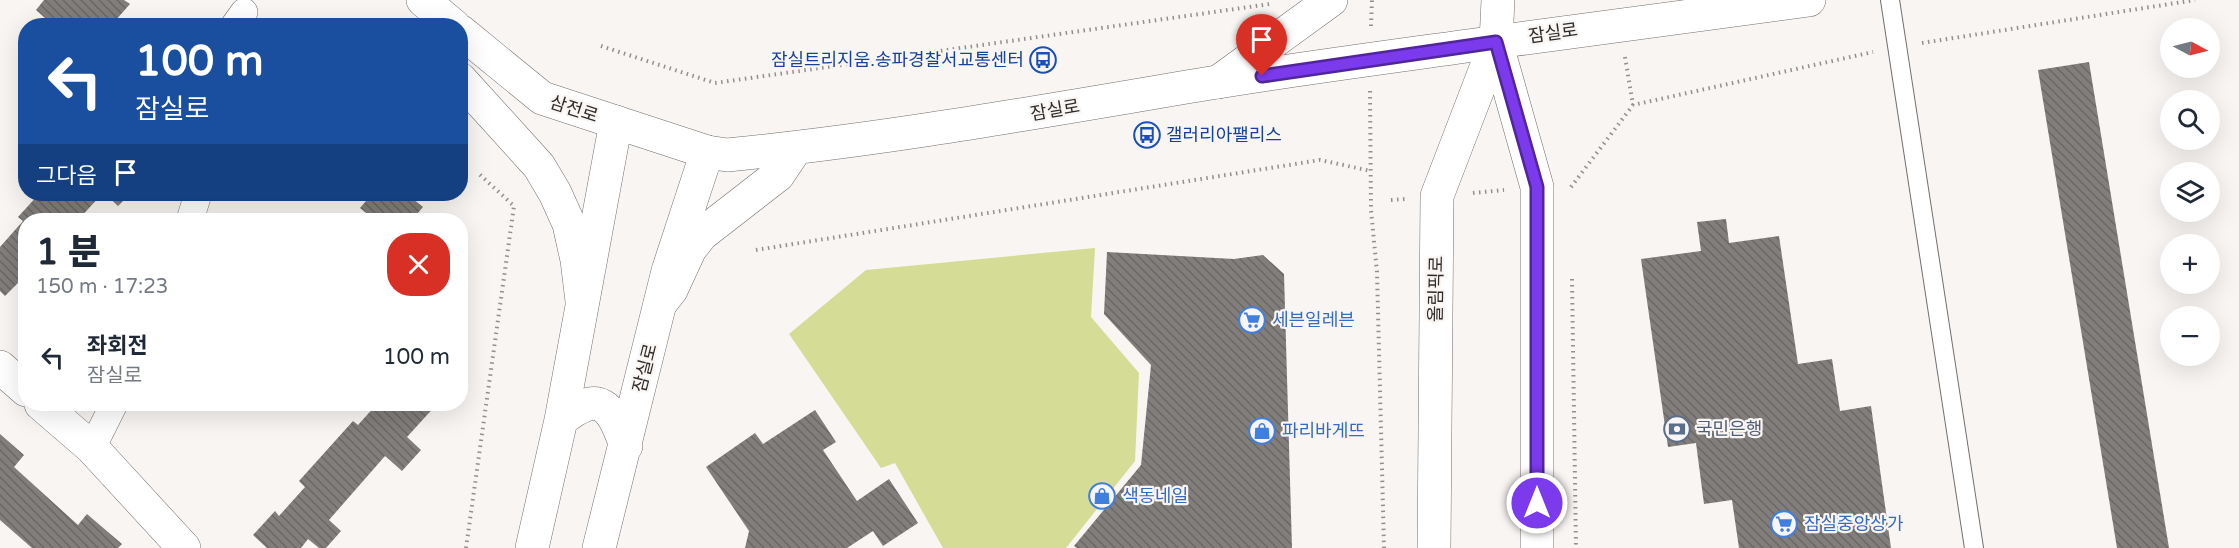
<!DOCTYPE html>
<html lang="ko">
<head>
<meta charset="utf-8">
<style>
  body { margin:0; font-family:"Varela Round","Noto Sans KR",sans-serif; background:#f6f6f7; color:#1f2937; height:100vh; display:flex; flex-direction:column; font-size:22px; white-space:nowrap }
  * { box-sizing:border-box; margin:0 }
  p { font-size:20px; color:#747a83 }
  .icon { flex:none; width:33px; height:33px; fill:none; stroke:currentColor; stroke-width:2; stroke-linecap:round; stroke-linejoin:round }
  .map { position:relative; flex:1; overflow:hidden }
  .drawer { position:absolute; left:18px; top:213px; width:450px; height:198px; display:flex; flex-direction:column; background:#fff; border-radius:24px; box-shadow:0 6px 24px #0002 }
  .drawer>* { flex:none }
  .top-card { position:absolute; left:18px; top:18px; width:450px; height:183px; border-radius:24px; box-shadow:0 6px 24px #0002; background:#1a4fa0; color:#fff; overflow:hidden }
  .needle { width:39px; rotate:97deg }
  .controls { position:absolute; left:2160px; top:18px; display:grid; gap:12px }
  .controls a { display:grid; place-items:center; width:60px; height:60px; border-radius:50%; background:#fff; box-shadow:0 6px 24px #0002; font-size:30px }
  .pin { position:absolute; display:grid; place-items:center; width:51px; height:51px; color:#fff; margin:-62px -26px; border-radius:50% 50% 50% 0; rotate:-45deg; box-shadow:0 0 6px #0007 }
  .pin .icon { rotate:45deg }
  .me { position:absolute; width:66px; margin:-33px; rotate:0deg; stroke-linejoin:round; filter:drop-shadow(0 0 4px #0008) }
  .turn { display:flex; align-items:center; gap:21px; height:126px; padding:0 18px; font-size:27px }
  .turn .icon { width:78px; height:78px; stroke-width:2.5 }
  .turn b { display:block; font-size:42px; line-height:51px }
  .then { display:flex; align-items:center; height:57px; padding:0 18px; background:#0003; gap:12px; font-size:22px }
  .round { display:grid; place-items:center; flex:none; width:63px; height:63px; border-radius:24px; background:#f6f6f7 }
  .summary { display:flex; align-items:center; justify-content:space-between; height:102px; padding:0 18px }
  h1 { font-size:36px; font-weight:800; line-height:45px }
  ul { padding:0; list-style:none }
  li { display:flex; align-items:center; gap:18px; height:84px; padding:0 18px }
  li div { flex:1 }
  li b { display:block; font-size:22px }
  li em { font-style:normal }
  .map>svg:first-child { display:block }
  .park { fill:#d4dc96 }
  .building { fill:url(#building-back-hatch) }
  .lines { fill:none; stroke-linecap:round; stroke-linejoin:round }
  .service-casing { stroke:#736f6d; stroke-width:20 }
  .pedestrian-casing { stroke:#736f6d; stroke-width:28 }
  .minor-casing { stroke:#736f6d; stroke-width:34 }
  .tertiary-casing { stroke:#736f6d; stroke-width:34 }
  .secondary-casing { stroke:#736f6d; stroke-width:34 }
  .primary-casing { stroke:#736f6d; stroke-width:34 }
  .path { stroke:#928f8e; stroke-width:4; stroke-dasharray:1.5 4.5; stroke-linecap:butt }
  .service { stroke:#fff; stroke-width:18 }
  .pedestrian { stroke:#fff; stroke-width:27 }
  .minor { stroke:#fff; stroke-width:33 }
  .tertiary { stroke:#fff; stroke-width:33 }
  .secondary { stroke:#fff; stroke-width:33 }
  .primary { stroke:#fff; stroke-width:33 }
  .route-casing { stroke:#51269a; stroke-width:15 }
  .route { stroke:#7c3aed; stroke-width:10 }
  .labels { text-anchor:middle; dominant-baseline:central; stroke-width:4.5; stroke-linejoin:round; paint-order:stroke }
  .street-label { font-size:18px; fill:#2e2c2b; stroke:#f9f5f3 }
  .transit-label { font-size:18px; fill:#164399; stroke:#f9f5f3; text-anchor:end }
  .shop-label { font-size:18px; fill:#366cbe; stroke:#f9f5f3; text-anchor:start }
  .service-label { font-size:18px; fill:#4e5e75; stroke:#f9f5f3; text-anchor:start }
</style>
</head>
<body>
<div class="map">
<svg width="2239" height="548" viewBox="0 0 2239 548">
  <defs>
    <pattern id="building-back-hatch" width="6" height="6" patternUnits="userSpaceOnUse" patternTransform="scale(1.5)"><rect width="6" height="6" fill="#827e7c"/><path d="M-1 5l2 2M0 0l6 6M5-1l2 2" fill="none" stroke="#6b6766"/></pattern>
  </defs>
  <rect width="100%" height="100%" fill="#f9f5f3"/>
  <path class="park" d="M1095,248L1091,317L1139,373L1135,461L1066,548H943L895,463L881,468L789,334L866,270Z"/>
  <path class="building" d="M44,0H124L130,4L115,21L121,26H54L36,10Z
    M2089,62L2169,548H2117L2038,70Z
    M39,194H102L78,220H26V275L5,296L0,291V247L23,221L18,217Z
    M105,194H130L118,206Z
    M372,194H407L423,207L412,220H375L360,208Z
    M1726,219L1729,243L1779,236L1798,364L1832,359L1840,411L1871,406L1891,548H1739L1732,500L1704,504L1696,443L1668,447L1641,259L1701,251L1697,222Z
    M1107,252L1234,259L1263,255L1284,274L1292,548H1077L1074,546L1141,465L1151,365L1104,314Z
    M374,404H437L407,437L421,450L402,471L385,456L329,520L341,531L326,548H319L308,539L301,548H267L253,535L275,511L279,516L305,487L299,481L353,421L358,425L376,405Z
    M815,410L836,442L823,450L857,501L889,479L918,523L883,546L873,531L847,548H745L749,531L706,467L755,433L763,444Z
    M0,434L24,455L14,467L78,525L87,514L122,544L118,548H32L0,520Z"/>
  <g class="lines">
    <g class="service-casing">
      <path id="service" d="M1890,0L1974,548"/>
    </g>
    <g class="pedestrian-casing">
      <path id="pedestrian" d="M234,26L244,12
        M190,220L198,194
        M92,448L114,404"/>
    </g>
    <g class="minor-casing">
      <path id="minor" d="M0,367L26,390
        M41,404L92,448L184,548"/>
    </g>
    <g class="tertiary-casing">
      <path id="tertiary" d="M1496,42L1809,0
        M561,420C600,388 612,406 626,446
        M532,548L561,420L616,122
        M599,548L668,271L707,152"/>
    </g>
    <g class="secondary-casing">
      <path id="secondary" d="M423,0L454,26
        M460,31L542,98L707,152L727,155C892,139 1054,109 1217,82C1310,67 1403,55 1496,42
        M460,79L539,166L555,193L569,224L577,260L582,301
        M660,304L671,290L690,249L702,234L778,175L796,148"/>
    </g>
    <g class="primary-casing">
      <path id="primary" d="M1496,42L1537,187V548
        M1218,82L1331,0
        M1434,548L1437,196L1496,42L1498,0"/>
    </g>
    <path class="path" d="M1371,26L1372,0
      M1922,43L2195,0
      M601,46L715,83L1270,4
      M1625,57L1633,105
      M1370,91L1371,210L1377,272L1384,548
      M1571,187L1633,105L1873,52
      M1473,193L1504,190
      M1391,200L1406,199
      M756,250L1320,160L1371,171
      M1572,279L1576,548
      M466,548L514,206L477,172"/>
    <use href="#service" class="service"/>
    <use href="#pedestrian" class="pedestrian"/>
    <use href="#minor" class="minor"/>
    <use href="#tertiary" class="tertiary"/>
    <use href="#secondary" class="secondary"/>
    <use href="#primary" class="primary"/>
  </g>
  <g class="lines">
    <g class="route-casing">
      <path id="route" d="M1262,76L1496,42L1537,187V503"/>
    </g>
    <use href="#route" class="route"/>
  </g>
  <defs>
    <g id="bus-ring" transform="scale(1.35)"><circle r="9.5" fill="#f9f5f3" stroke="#1a4fb4" stroke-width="1.5"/><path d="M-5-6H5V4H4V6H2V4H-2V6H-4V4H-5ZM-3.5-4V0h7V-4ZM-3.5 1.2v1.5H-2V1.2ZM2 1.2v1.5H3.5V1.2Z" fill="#1a4fb4"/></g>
    <g id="supermarket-ring" transform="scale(1.35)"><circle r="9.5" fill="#f9f5f3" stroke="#3f7fe0" stroke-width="1.5"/><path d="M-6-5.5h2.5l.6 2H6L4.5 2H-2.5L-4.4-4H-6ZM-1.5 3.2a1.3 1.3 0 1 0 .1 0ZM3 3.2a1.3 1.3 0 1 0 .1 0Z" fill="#3f7fe0"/></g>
    <g id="bank-ring" transform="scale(1.35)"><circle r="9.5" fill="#f9f5f3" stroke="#5c6f8a" stroke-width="1.5"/><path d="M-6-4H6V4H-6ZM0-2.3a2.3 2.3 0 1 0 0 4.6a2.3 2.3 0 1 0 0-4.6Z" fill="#5c6f8a"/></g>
    <g id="shop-ring" transform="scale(1.35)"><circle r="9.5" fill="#f9f5f3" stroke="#3f7fe0" stroke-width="1.5"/><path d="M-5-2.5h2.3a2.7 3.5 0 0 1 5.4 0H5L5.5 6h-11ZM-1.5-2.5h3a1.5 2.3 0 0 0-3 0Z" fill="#3f7fe0"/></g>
  </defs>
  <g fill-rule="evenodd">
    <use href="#bus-ring" x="1043" y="60"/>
    <use href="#bus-ring" x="1147" y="135"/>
    <use href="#supermarket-ring" x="1252" y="320"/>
    <use href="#bank-ring" x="1677" y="429"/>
    <use href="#shop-ring" x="1262" y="431"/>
    <use href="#shop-ring" x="1102" y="496"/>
    <use href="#supermarket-ring" x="1784" y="524"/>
  </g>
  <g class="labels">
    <g class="street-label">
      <text transform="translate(1553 33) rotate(-8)">잠실로</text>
      <text transform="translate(574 109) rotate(18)">삼전로</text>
      <text transform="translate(1055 110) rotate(-10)">잠실로</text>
      <text transform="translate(1436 289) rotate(-89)">올림픽로</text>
      <text transform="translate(645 368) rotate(-76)">잠실로</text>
    </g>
    <g class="transit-label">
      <text x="1024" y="60">잠실트리지움.송파경찰서교통센터</text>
      <text x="1166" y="135" text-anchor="start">갤러리아팰리스</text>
    </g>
    <g class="shop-label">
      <text x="1272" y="320">세븐일레븐</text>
      <text x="1282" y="431">파리바게뜨</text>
      <text x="1122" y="496">색동네일</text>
      <text x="1804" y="524">잠실중앙상가</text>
    </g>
    <g class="service-label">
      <text x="1696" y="429">국민은행</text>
    </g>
  </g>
</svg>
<div class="controls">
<a><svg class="needle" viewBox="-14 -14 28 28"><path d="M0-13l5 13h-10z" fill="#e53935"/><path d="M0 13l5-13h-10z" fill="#747a83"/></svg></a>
<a><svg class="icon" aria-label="search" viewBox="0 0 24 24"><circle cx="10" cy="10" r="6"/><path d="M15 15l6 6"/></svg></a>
<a><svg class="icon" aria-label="layers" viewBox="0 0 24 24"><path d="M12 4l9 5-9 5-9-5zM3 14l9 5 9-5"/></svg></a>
<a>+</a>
<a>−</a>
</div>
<div class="pin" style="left:1262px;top:76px;background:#d93025"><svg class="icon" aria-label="arrive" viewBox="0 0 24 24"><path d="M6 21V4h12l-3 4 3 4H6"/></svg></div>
<svg class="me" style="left:1537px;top:503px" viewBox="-20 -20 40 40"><circle r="17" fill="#7c3aed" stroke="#fff" stroke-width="3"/><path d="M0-11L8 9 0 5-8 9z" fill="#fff"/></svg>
<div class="top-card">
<div class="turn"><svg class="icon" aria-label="left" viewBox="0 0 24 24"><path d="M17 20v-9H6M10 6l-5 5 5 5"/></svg><div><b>100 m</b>잠실로</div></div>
<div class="then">그다음<svg class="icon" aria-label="arrive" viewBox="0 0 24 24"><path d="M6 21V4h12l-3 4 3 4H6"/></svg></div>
</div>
<section class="drawer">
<div class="summary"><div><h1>1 분</h1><p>150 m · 17:23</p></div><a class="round" style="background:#d93025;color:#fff"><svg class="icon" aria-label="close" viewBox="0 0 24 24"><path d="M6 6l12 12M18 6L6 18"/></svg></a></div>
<ul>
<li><svg class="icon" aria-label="left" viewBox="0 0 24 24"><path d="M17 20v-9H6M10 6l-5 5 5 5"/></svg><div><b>좌회전</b><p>잠실로</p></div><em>100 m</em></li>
</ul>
</section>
</div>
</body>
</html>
